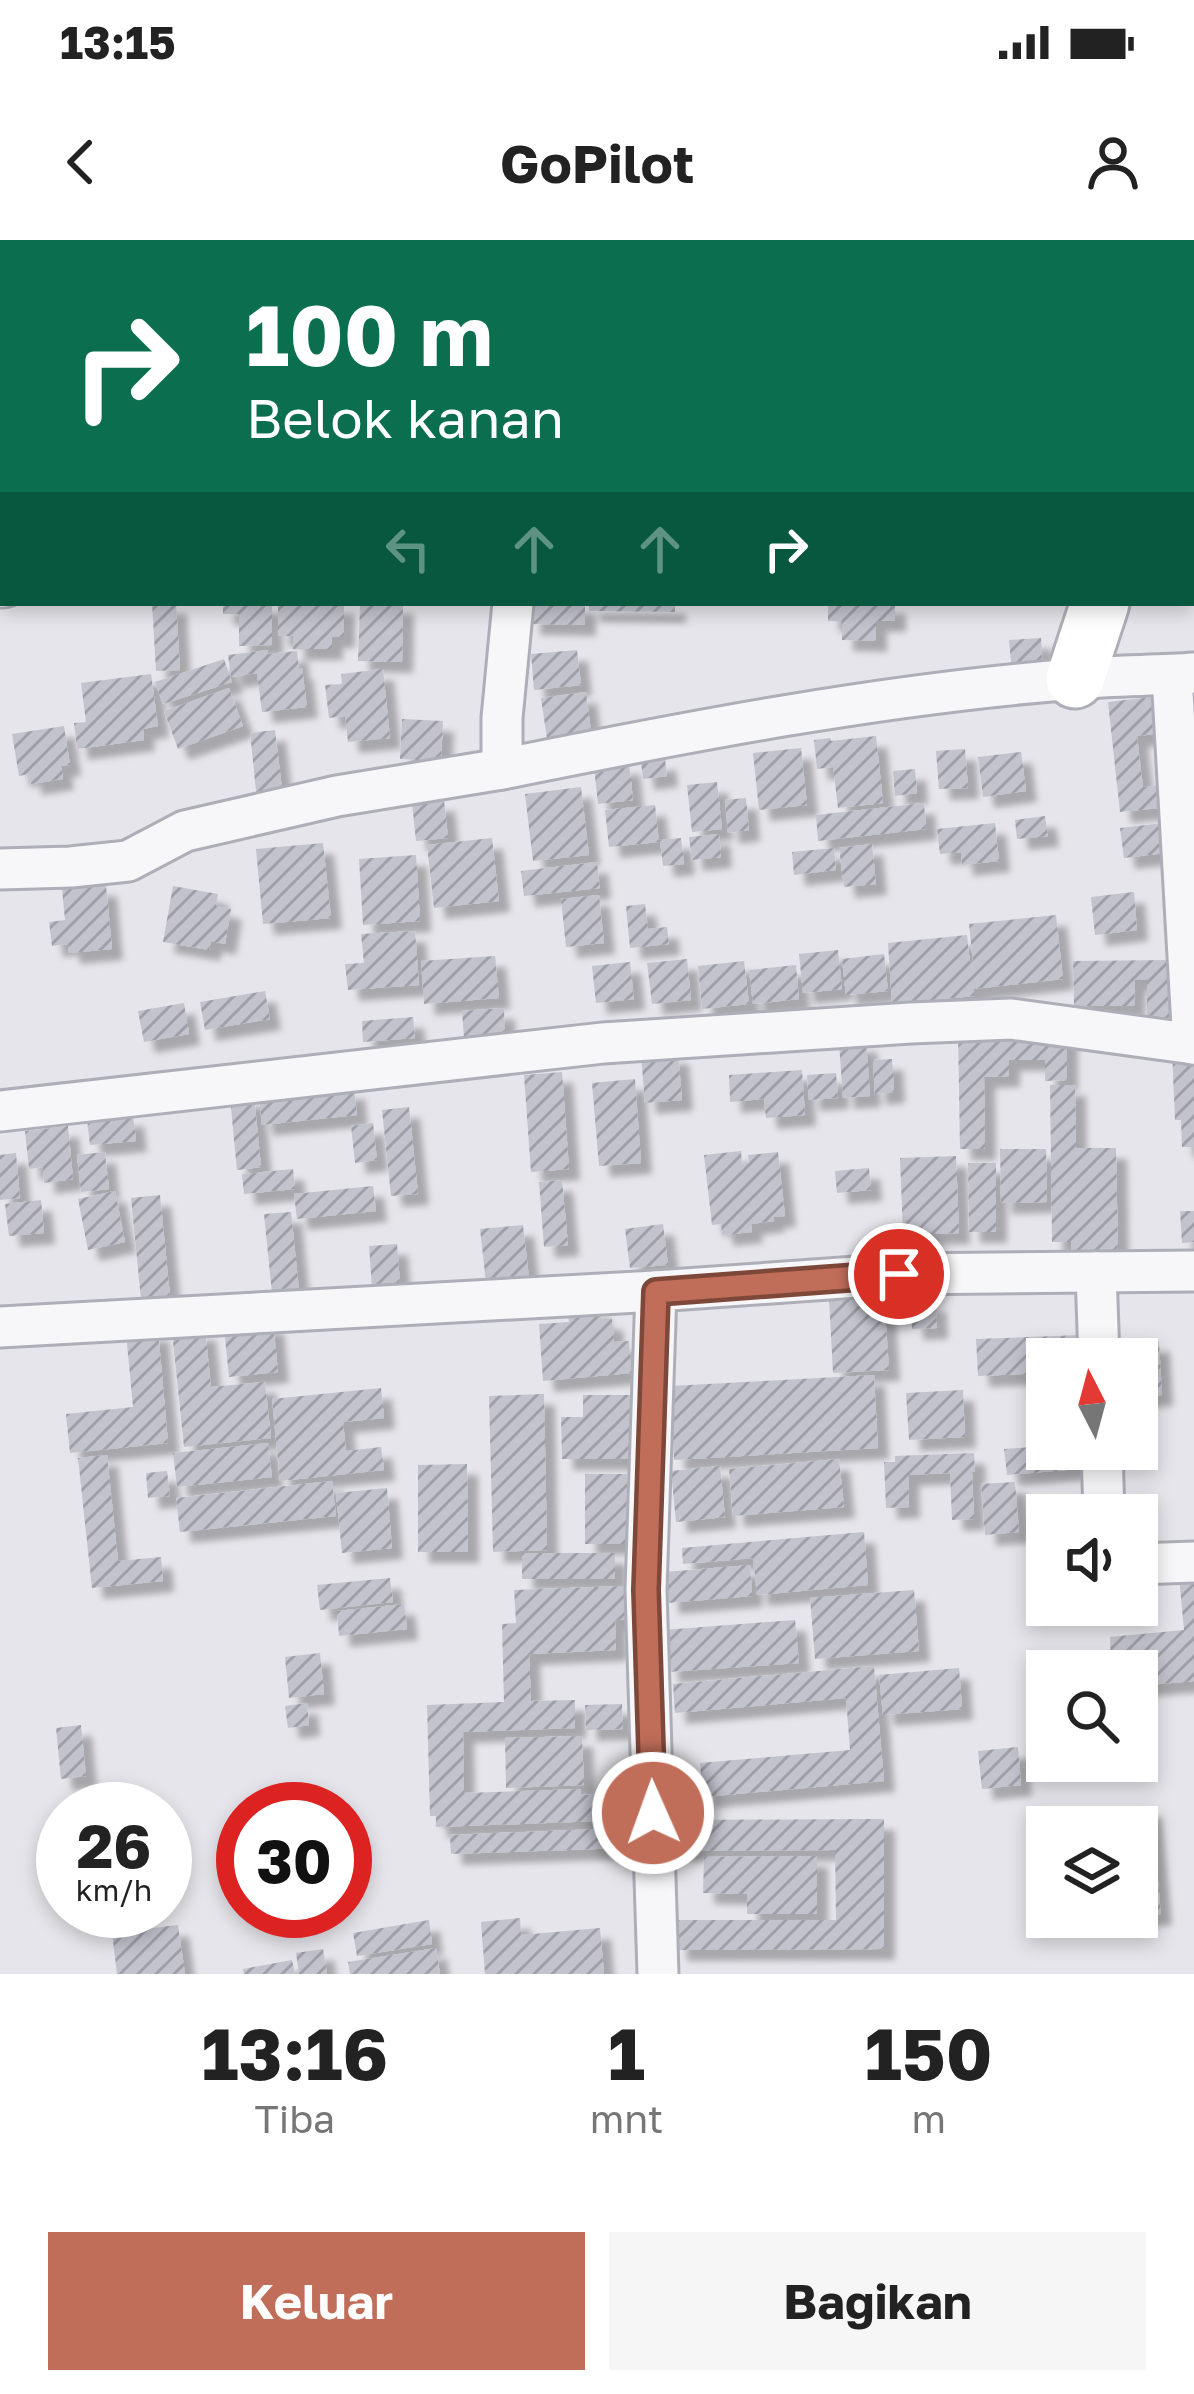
<!DOCTYPE html>
<html lang="id">
<style>
body{margin:0;font-family:"Golos Text",sans-serif;background:#f6f6f6;color:#222;height:100vh;display:flex;flex-direction:column;font-size:45px;white-space:nowrap}
*{box-sizing:border-box;margin:0}
p{font-size:39px;color:#767676}
.icon{flex:none;width:66px;height:66px;fill:none;stroke:currentColor;stroke-width:2;stroke-linecap:round;stroke-linejoin:round}
.map{position:relative;height:1734px;overflow:hidden}
.drawer{display:flex;flex-direction:column;background:#fff;flex:1}
.drawer>*{flex:none}
.hud{position:absolute;left:0px;top:0px;width:1194px;height:366px;box-shadow:0 6px 18px #0003;background:#0b6e4f;color:#fff;overflow:hidden}
.needle{width:78px;rotate:354deg}
.fabs{position:absolute;left:1026px;top:1098px;display:grid;gap:24px}
.fabs a{display:grid;place-items:center;width:132px;height:132px;border-radius:0px;background:#fff;box-shadow:0 6px 18px #0003;font-size:60px}
.speed{position:absolute;left:36px;top:1542px;display:flex;gap:24px;font-size:60px;font-weight:700;text-align:center}
.speed>*{display:grid;place-content:center;width:156px;height:156px;border-radius:50%;background:#fff;box-shadow:0 6px 18px #0003;line-height:1}
.speed small{font-size:30px;font-weight:400}
.speed .limit{border:18px solid #d22;background:#fff;color:#111}
.pin{position:absolute;display:grid;place-items:center;width:102px;height:102px;color:#fff;margin:-51px;border:6px solid #fff;border-radius:50%;box-shadow:0 3px 12px #0007}
.me{position:absolute;width:132px;margin:-66px;rotate:358deg;stroke-linejoin:round;filter:drop-shadow(0 0 9px #0008)}
.turn{display:flex;align-items:center;gap:42px;height:252px;padding:0 48px;font-size:54px}
.turn .icon{width:156px;height:156px;stroke-width:2.5}
.turn b{display:block;font-size:84px;line-height:102px}
.lanes{display:flex;align-items:center;height:114px;padding:0 48px;background:#0003;justify-content:center;gap:60px;direction:ltr}
.lanes .off{opacity:.35}
.eta{display:flex;justify-content:space-evenly;align-items:center;height:204px;text-align:center}
.eta b{font-size:72px;font-weight:700;line-height:84px}
.action{display:flex;gap:24px;margin-top:auto;padding:24px 48px}
.action a{flex:1;height:138px;border-radius:0px;background:#c06d59;color:#fff;font-size:48px;font-weight:700;line-height:138px;text-align:center}
.action a+a{background:#f6f6f6;color:#222}
.status{display:flex;justify-content:space-between;align-items:center;height:84px;padding:0 60px;background:#fff;direction:ltr}
.status svg{height:33px;fill:currentColor}
header{display:flex;justify-content:space-between;align-items:center;height:156px;padding:0 48px;background:#fff;font-size:54px;font-weight:700}
.map>svg:first-child{display:block}
.building{fill:url(#building-hatch);filter:url(#shadow)}
.lines{fill:none;stroke-linecap:round;stroke-linejoin:round}
.street-casing{stroke:#aeaeb8;stroke-width:45}
.secondary-casing{stroke:#aeaeb8;stroke-width:63}
.street{stroke:#f7f7f9;stroke-width:39}
.secondary{stroke:#fff;stroke-width:57}
.route-casing{stroke:#7d473a;stroke-width:30}
.route{stroke:#c06d59;stroke-width:21}
</style>
<div class="status"><b>13:15</b><svg viewBox="0 0 49 12"><path d="M0 12V9h3v3zM5 12V6h3v6zM10 12V3h3v9zM15 12V0h3v12zM26 1h20v11H26zM47 4h2v5h-2z"/></svg></div>
<header><svg class="icon" aria-label="back" viewBox="0 0 24 24"><path d="M15 5l-7 7 7 7"/></svg>GoPilot<svg class="icon" aria-label="person" viewBox="0 0 24 24"><circle cx="12" cy="8" r="4"/><path d="M4 21q1-7 8-7t8 7"/></svg></header>
<div class="map">
<svg width="1194" height="1734" viewBox="0 0 1194 1734">
<defs>
<pattern id="building-hatch" width="6" height="6" patternUnits="userSpaceOnUse" patternTransform="scale(3)"><rect width="6" height="6" fill="#c2c3cd"/><path d="M-1 1l2-2M0 6l6-6M5 7l2-2" fill="none" stroke="#9e9fa8"/></pattern>
<filter id="shadow"><feDropShadow dx="11" dy="11" stdDeviation="3" flood-color="#0004"/></filter>
</defs>
<rect width="100%" height="100%" fill="#e5e5eb"/>
<!-- building -->
<g class="building">
<path d="M152,363H176L180,430L156,431Z"/>
<path d="M223,363H272V405L239,406V374H223Z"/>
<path d="M278,363H344V397H332V409H293L294,396H278Z"/>
<path d="M360,363H403L402,422L358,421Z"/>
<path d="M530,363H585V385L529,384Z"/>
<path d="M589,363H675V372L589,371Z"/>
<path d="M828,363H895V381H876V401L842,400V381H828Z"/>
<path d="M1041,398L1043,429L1012,432L1009,400Z"/>
<path d="M268,410V414L297,411L299,429L302,428L307,467L262,472L257,433L231,437L228,415Z"/>
<path d="M577,410L581,445L534,450L531,414Z"/>
<path d="M224,419L232,442L163,464L155,442Z"/>
<path d="M383,429L390,498L348,502L345,476L329,478L325,445L342,444L341,434Z"/>
<path d="M151,434L158,486L143,489L144,500L77,509L74,483L86,482L81,443Z"/>
<path d="M229,448L243,486L178,509L164,471Z"/>
<path d="M586,452L592,500L548,506L541,458Z"/>
<path d="M1161,456L1165,493L1137,496L1143,547L1168,544L1170,567L1120,572L1108,462Z"/>
<path d="M402,479L443,481L441,521L400,519Z"/>
<path d="M64,486L70,525L61,526L63,539L31,544L29,534L19,536L12,494Z"/>
<path d="M275,490L283,558L257,560L250,493Z"/>
<path d="M876,496L883,563L838,568L833,527L817,529L814,500L830,498L831,501Z"/>
<path d="M801,508L807,565L759,570L753,513Z"/>
<path d="M965,509L968,548L939,549L936,511Z"/>
<path d="M1021,512L1026,551L983,557L978,517Z"/>
<path d="M665,519L667,536L643,539L641,522Z"/>
<path d="M629,523L633,560L598,564L594,527Z"/>
<path d="M915,529L917,553L895,556L893,531Z"/>
<path d="M717,542L722,589L692,592L687,545Z"/>
<path d="M581,547L589,615L533,621L525,554Z"/>
<path d="M746,558L749,590L728,593L725,560Z"/>
<path d="M444,560L448,598L416,601L412,563Z"/>
<path d="M924,563L926,589L818,601L816,575Z"/>
<path d="M655,565L659,602L609,607L605,570Z"/>
<path d="M1045,576L1048,596L1017,599L1015,580Z"/>
<path d="M995,583L999,621L962,625L961,612L940,614L937,589Z"/>
<path d="M1163,583L1166,613L1124,618L1120,588Z"/>
<path d="M719,594L721,617L692,620L689,597Z"/>
<path d="M492,598L499,661L434,668L427,605Z"/>
<path d="M681,598L684,624L663,626L660,600Z"/>
<path d="M323,603L331,678L263,684L256,609Z"/>
<path d="M872,604L876,644L844,647L839,608Z"/>
<path d="M834,608L836,630L794,635L792,612Z"/>
<path d="M416,615L420,681L363,685L359,619Z"/>
<path d="M597,622L600,648L524,656L521,631Z"/>
<path d="M106,645L112,709L69,713L68,704L52,706L49,682L65,680L62,649Z"/>
<path d="M173,646L218,654L216,666L231,669L225,704L211,701L209,710L163,702Z"/>
<path d="M1134,652L1137,690L1095,695L1091,657Z"/>
<path d="M599,655L604,703L566,707L561,659Z"/>
<path d="M645,664L648,689L667,687L669,704L630,708L626,666Z"/>
<path d="M1056,675L1063,739L974,749V756L892,764L888,703L967,695L970,724L973,723L969,684Z"/>
<path d="M415,691L419,745L348,750L345,724L364,723L361,694Z"/>
<path d="M838,710L842,749L803,753L799,714Z"/>
<path d="M884,714L888,751L846,755L842,719Z"/>
<path d="M495,716L499,758L424,764L421,721Z"/>
<path d="M687,719L691,760L652,764L647,723Z"/>
<path d="M1172,720V779L1147,780V739L1135,740L1134,766H1074L1073,721Z"/>
<path d="M744,721L749,764L702,769L698,726Z"/>
<path d="M630,722L634,759L596,763L592,726Z"/>
<path d="M796,725L799,759L753,764L749,730Z"/>
<path d="M265,751L270,779L205,790L200,762Z"/>
<path d="M184,763L189,794L144,802L138,771Z"/>
<path d="M504,768L505,796L464,799L462,771Z"/>
<path d="M413,777L415,798L363,802L362,781Z"/>
<path d="M1067,790V840L1045,841V820H1009V836L984,837L985,909H960L958,791Z"/>
<path d="M866,801L870,856L843,858L839,803Z"/>
<path d="M1194,810V907H1182L1181,880H1175L1172,811Z"/>
<path d="M678,813L682,860L645,863L641,815Z"/>
<path d="M892,819L894,852L875,854L873,820Z"/>
<path d="M802,830L805,875L766,878L764,859L730,862L729,835Z"/>
<path d="M562,832L569,929L531,932L524,835Z"/>
<path d="M836,833L838,858L809,860L807,835Z"/>
<path d="M635,839L641,923L599,926L592,843Z"/>
<path d="M1050,845H1075L1076,908H1116L1118,1018H1071V1002H1052Z"/>
<path d="M354,848L357,875L262,885L259,858Z"/>
<path d="M254,855L261,927L237,930L230,858Z"/>
<path d="M409,867L418,954L391,956L382,870Z"/>
<path d="M133,875L136,901L90,905L87,880Z"/>
<path d="M373,883L377,920L355,923L351,886Z"/>
<path d="M68,886L73,939L44,943L43,927L29,929L25,891Z"/>
<path d="M1000,909H1046L1047,962L1001,963Z"/>
<path d="M741,911L742,924L749,923L748,915L778,912L785,976L773,977L774,981L751,984L752,992L722,995L721,984L712,985L704,915Z"/>
<path d="M105,912L109,949L81,952L77,915Z"/>
<path d="M16,913L20,958L0,960V915Z"/>
<path d="M956,916L959,993L903,995L900,918Z"/>
<path d="M968,923H996V992H969Z"/>
<path d="M869,928L871,950L837,953L835,931Z"/>
<path d="M293,929L295,949L244,954L242,934Z"/>
<path d="M562,940L568,1005L544,1007L539,942Z"/>
<path d="M373,946L376,971L297,979L294,954Z"/>
<path d="M115,951L125,1002L88,1010L78,959Z"/>
<path d="M160,955L170,1056L141,1059L131,958Z"/>
<path d="M41,960L44,993L9,996L5,964Z"/>
<path d="M1180,971H1194V1002L1182,1003Z"/>
<path d="M291,972L299,1050L272,1053L264,974Z"/>
<path d="M663,984L668,1025L630,1028L625,989Z"/>
<path d="M523,985L529,1038L486,1042L480,989Z"/>
<path d="M397,1004L400,1045L372,1047L369,1006Z"/>
<path d="M884,1056L889,1130L833,1133L829,1059Z"/>
<path d="M936,1061L937,1088L912,1089L911,1062Z"/>
<path d="M600,1067L601,1079H612L614,1102L629,1101L631,1133L543,1141L539,1084L569,1082L567,1070Z"/>
<path d="M273,1082L278,1132L229,1137L224,1088Z"/>
<path d="M205,1089L211,1147L265,1142L271,1198L184,1207L172,1092Z"/>
<path d="M158,1090L168,1203L70,1213L66,1174L133,1167L126,1093Z"/>
<path d="M1081,1095L1082,1119H1047V1133L978,1136L976,1099Z"/>
<path d="M1159,1101L1162,1155L1137,1157V1119H1111L1110,1104Z"/>
<path d="M874,1135L878,1208L674,1220L670,1146Z"/>
<path d="M381,1148L384,1178L343,1182L346,1211L381,1207L384,1230L280,1241L272,1159Z"/>
<path d="M963,1150L965,1197L909,1200L906,1153Z"/>
<path d="M544,1154L547,1310L493,1312L489,1156Z"/>
<path d="M583,1155H631V1219H562L561,1177H583Z"/>
<path d="M268,1203L272,1237L177,1247L173,1213Z"/>
<path d="M1047,1206V1209H1088L1090,1228L1007,1235L1004,1209Z"/>
<path d="M974,1213L975,1232H972L974,1279L952,1280L950,1233L908,1235L909,1267L886,1268L884,1222H895V1216Z"/>
<path d="M107,1215L118,1321L161,1317L163,1341L92,1348L78,1218Z"/>
<path d="M839,1219L844,1267L733,1276L729,1229Z"/>
<path d="M467,1224L468,1312H418V1225Z"/>
<path d="M720,1226L725,1277L676,1282L671,1231Z"/>
<path d="M167,1231L170,1256L148,1258L146,1233Z"/>
<rect x="585" y="1234" width="42" height="70"/>
<path d="M332,1241L336,1276L180,1292L176,1258Z"/>
<path d="M1015,1242L1019,1292L985,1295L981,1244Z"/>
<path d="M387,1248L392,1308L342,1313L336,1253Z"/>
<path d="M864,1292L868,1345L757,1355L753,1318L683,1324L682,1308Z"/>
<rect x="522" y="1313" width="93" height="26"/>
<path d="M750,1325L752,1356L668,1363L665,1332Z"/>
<path d="M1194,1335V1441L1137,1446V1431H1111L1110,1397L1184,1390L1179,1336Z"/>
<path d="M390,1338L393,1362L320,1370L317,1345Z"/>
<path d="M625,1346L627,1379L615,1380L616,1410L529,1414L531,1461L575,1460V1488L463,1492L464,1553L581,1549V1555L626,1553L627,1580L436,1587V1576H430L427,1465L504,1462L502,1384L516,1383L514,1350Z"/>
<path d="M914,1350L919,1411L815,1419L810,1358Z"/>
<path d="M404,1364L407,1389L339,1396L337,1371Z"/>
<path d="M795,1380L799,1423L668,1432L664,1390Z"/>
<path d="M320,1413L324,1454L289,1458L285,1417Z"/>
<path d="M874,1426L884,1541L703,1557L700,1523L850,1510L846,1458L675,1473L673,1444Z"/>
<path d="M959,1428L962,1469L883,1475L879,1435Z"/>
<path d="M307,1463L309,1485L288,1488L285,1466Z"/>
<path d="M622,1464L623,1489L586,1490L585,1465Z"/>
<path d="M81,1485L86,1536L61,1539L56,1488Z"/>
<path d="M582,1496L584,1545L506,1548L505,1498Z"/>
<path d="M1018,1507L1021,1545L982,1549L978,1511Z"/>
<path d="M1151,1566L1161,1674L1137,1676V1587H1099L1097,1571Z"/>
<path d="M884,1579V1709L676,1710V1680H836L835,1610L678,1611V1580Z"/>
<path d="M626,1588V1608L451,1614L450,1595Z"/>
<path d="M817,1616V1674H747V1654L703,1653L704,1617Z"/>
<path d="M520,1678L521,1695L600,1688L604,1734H485L481,1682Z"/>
<path d="M429,1680L432,1704L357,1716L353,1693Z"/>
<path d="M178,1685L185,1734H117L112,1693Z"/>
<path d="M436,1708L440,1734H350L348,1722Z"/>
<path d="M323,1709L327,1734H299L296,1713Z"/>
<path d="M292,1720L295,1734H244L243,1729Z"/>
</g>
<g class="lines">
<defs>
<g id="street">
<path d="M135,0V3"/>
<path d="M0,33H3"/>
<path d="M1191,256H1194"/>
<path d="M513,363L502,478V529C691,491 882,454 1075,439C1114,435 1154,436 1194,433"/>
<path d="M1172,435L1193,804"/>
<path d="M0,629L71,627L128,621L185,591L337,556L502,529"/>
<path d="M0,871L603,803L911,783L1011,779L1194,804"/>
<path d="M1096,1032L1099,1119"/>
<path d="M0,1087L656,1051"/>
<path d="M1102,1209L1104,1275"/>
<path d="M1137,1324L1194,1322"/>
<path d="M658,1734L646,1350L656,1051L899,1034L1194,1031"/>
</g>
<g id="secondary">
<path d="M556,3V0"/>
<path d="M1185,3V0"/>
<path d="M0,338H3"/>
<path d="M1075,439L1100,363"/>
</g>
</defs>
<!-- street casing -->
<use href="#street" class="street-casing"/>
<!-- secondary casing -->
<use href="#secondary" class="secondary-casing"/>
<!-- street -->
<use href="#street" class="street"/>
<!-- secondary -->
<use href="#secondary" class="secondary"/>
</g>
<g class="lines">
<defs>
<path id="route" d="M653,1573L646,1350L656,1052L899,1034"/>
</defs>
<!-- route casing -->
<use href="#route" class="route-casing"/>
<!-- route -->
<use href="#route" class="route"/>
</g>
</svg>
<div class="fabs">
<a><svg class="needle" viewBox="-14 -14 28 28"><path d="M0-13l5 13h-10z" fill="#e53935"/><path d="M0 13l5-13h-10z" fill="#767676"/></svg></a>
<a><svg class="icon" aria-label="sound" viewBox="0 0 24 24"><path d="M4 9h4l5-4v14l-5-4H4zM17 9q2 3 0 6"/></svg></a>
<a><svg class="icon" aria-label="search" viewBox="0 0 24 24"><circle cx="10" cy="10" r="6"/><path d="M15 15l6 6"/></svg></a>
<a><svg class="icon" aria-label="layers" viewBox="0 0 24 24"><path d="M12 4l9 5-9 5-9-5zM3 14l9 5 9-5"/></svg></a>
</div>
<div class="speed"><div>26<small>km/h</small></div><div class="limit">30</div></div>
<div class="pin" style="left:899px;top:1034px;background:#d93025"><svg class="icon" aria-label="arrive" viewBox="0 0 24 24"><path d="M6 21V4h12l-3 4 3 4H6"/></svg></div>
<svg class="me" style="left:653px;top:1573px" viewBox="-20 -20 40 40"><circle r="17" fill="#c06d59" stroke="#fff" stroke-width="3"/><path d="M0-11L8 9 0 5-8 9z" fill="#fff"/></svg>
<div class="hud">
<div class="turn"><svg class="icon" aria-label="right" viewBox="0 0 24 24"><path d="M7 20v-9h11M14 6l5 5-5 5"/></svg><div><b>100 m</b>Belok kanan</div></div>
<div class="lanes"><svg class="icon off" aria-label="left" viewBox="0 0 24 24"><path d="M17 20v-9H6M10 6l-5 5 5 5"/></svg><svg class="icon off" aria-label="ahead" viewBox="0 0 24 24"><path d="M12 20V5M6 11l6-6 6 6"/></svg><svg class="icon off" aria-label="ahead" viewBox="0 0 24 24"><path d="M12 20V5M6 11l6-6 6 6"/></svg><svg class="icon" aria-label="right" viewBox="0 0 24 24"><path d="M7 20v-9h11M14 6l5 5-5 5"/></svg></div>
</div>
</div>
<section class="drawer">
<div class="eta">
<div><b>13:16</b><p>Tiba</p></div>
<div><b>1</b><p>mnt</p></div>
<div><b>150</b><p>m</p></div>
</div>
<div class="action"><a>Keluar</a><a>Bagikan</a></div>
</section>
